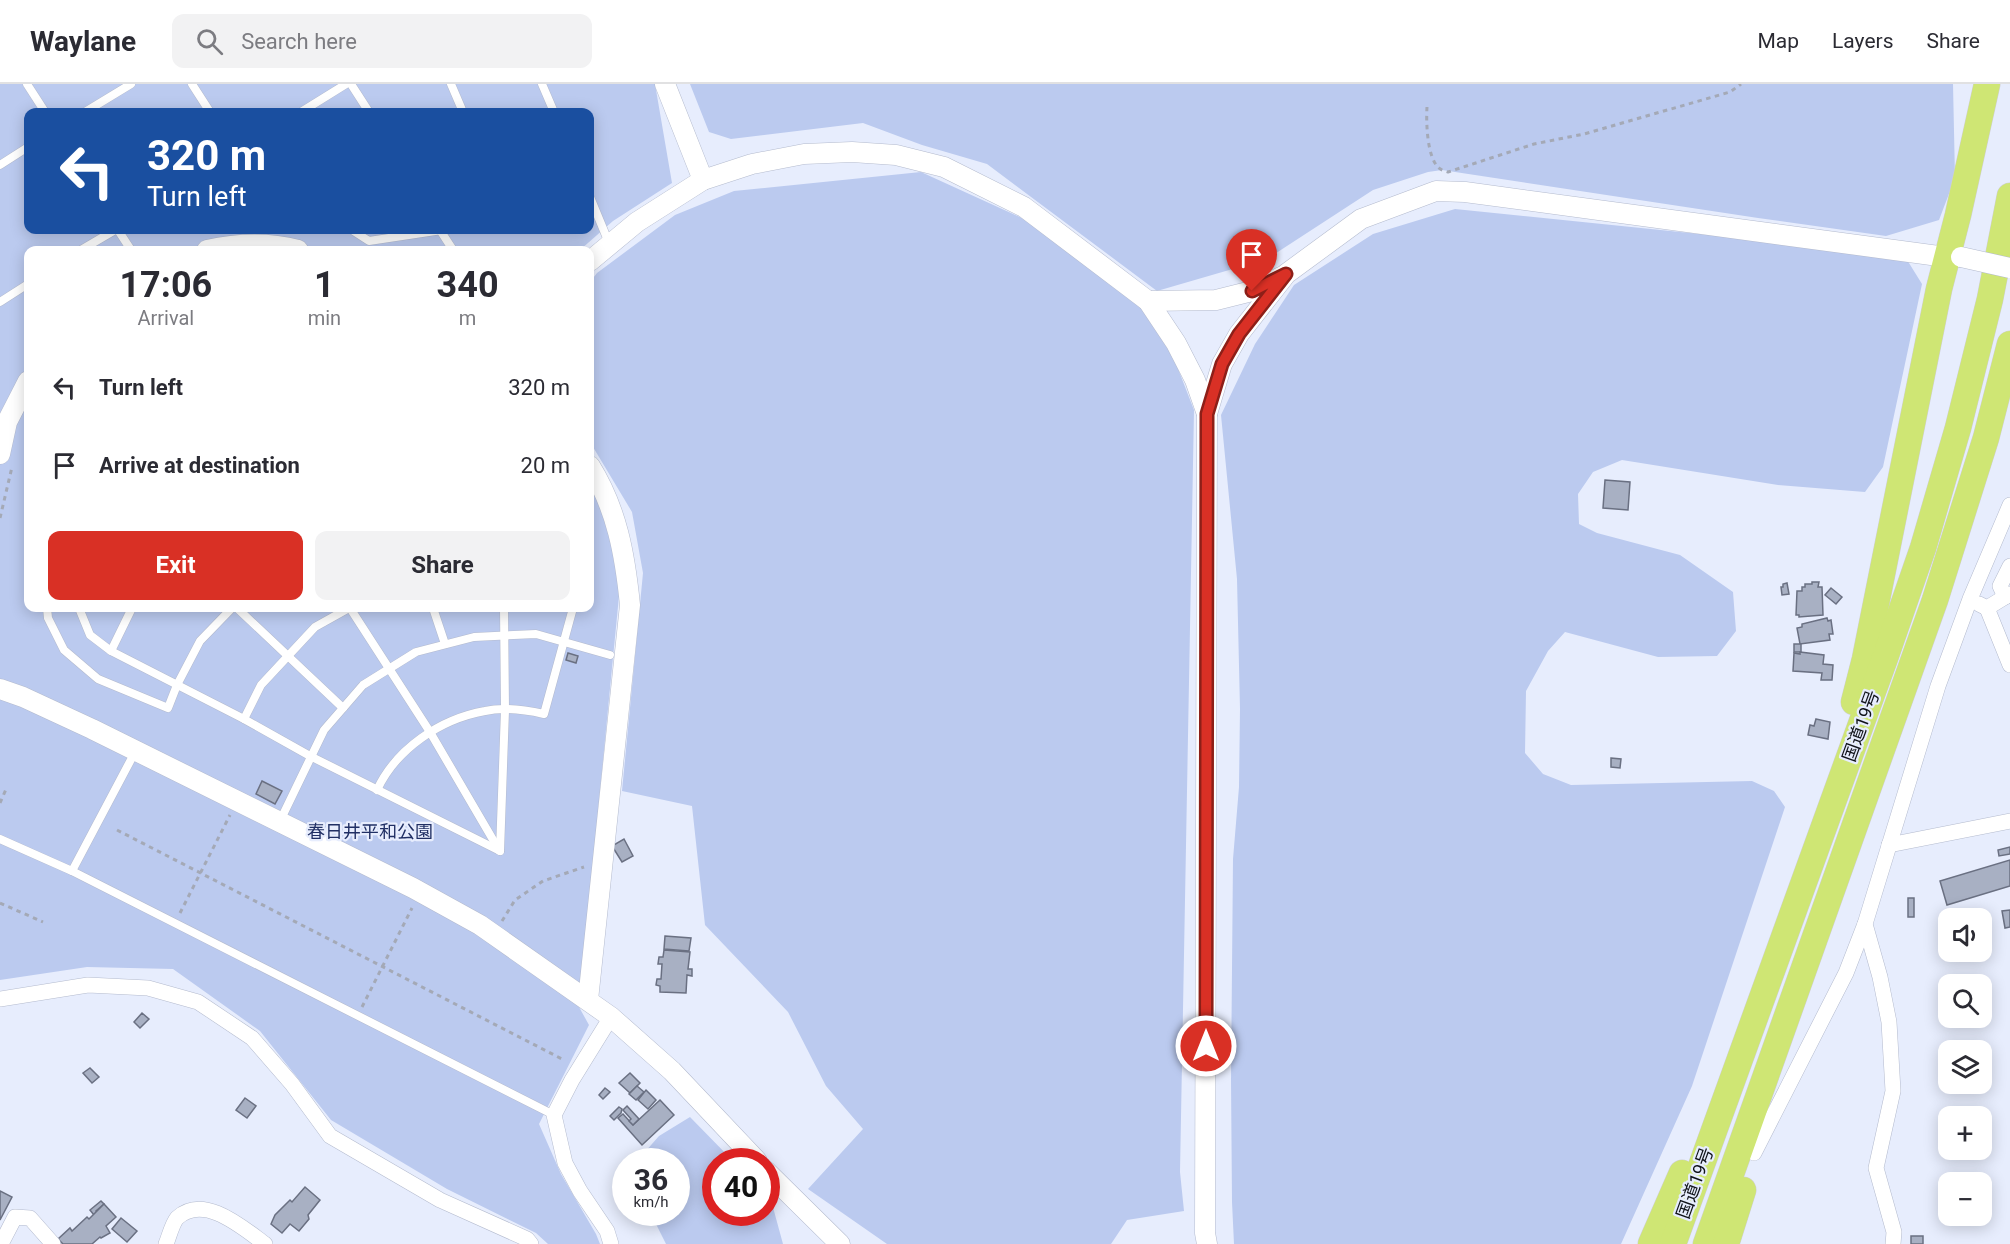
<!DOCTYPE html>
<meta charset="utf-8">
<style>
body{margin:0;font-family:Roboto,"Noto Sans JP",sans-serif;background:#f2f2f3;color:#2b2b33;height:100vh;display:flex;flex-direction:column;font-size:22px;white-space:nowrap}
*{box-sizing:border-box;margin:0}
p{font-size:20px;color:#7c7c81}
.icon{flex:none;width:33px;height:33px;fill:none;stroke:currentColor;stroke-width:2;stroke-linecap:round;stroke-linejoin:round}
.map{position:relative;flex:1;overflow:hidden}
.drawer{position:absolute;left:24px;top:162px;width:570px;height:366px;display:flex;flex-direction:column;background:#fff;border-radius:12px;box-shadow:0 3px 15px #0003}
.drawer>*{flex:none}
.guide{position:absolute;left:24px;top:24px;width:570px;height:126px;border-radius:12px;box-shadow:0 3px 15px #0003;background:#1a4fa0;color:#fff;overflow:hidden}
.tools{position:absolute;left:1938px;top:824px;display:grid;gap:12px}
.tools a{display:grid;place-items:center;width:54px;height:54px;border-radius:12px;background:#fff;box-shadow:0 3px 15px #0003;font-size:30px}
.speed{position:absolute;left:612px;top:1064px;display:flex;gap:12px;font-size:30px;font-weight:700;text-align:center}
.speed>*{display:grid;place-content:center;width:78px;height:78px;border-radius:50%;background:#fff;box-shadow:0 3px 15px #0003;line-height:1}
.speed small{font-size:15px;font-weight:400}
.speed .limit{border:9px solid #d22;background:#fff;color:#111}
.pin{position:absolute;display:grid;place-items:center;width:51px;height:51px;color:#fff;margin:-62px -26px;border-radius:50% 50% 50% 0;rotate:-45deg;box-shadow:0 0 6px #0007}
.pin .icon{rotate:45deg}
.me{position:absolute;width:66px;margin:-33px;rotate:0deg;stroke-linejoin:round;filter:drop-shadow(0 0 4px #0008)}
.turn{display:flex;align-items:center;gap:21px;height:126px;padding:0 24px;font-size:27px}
.turn .icon{width:78px;height:78px;stroke-width:2.5}
.turn b{display:block;font-size:42px;line-height:51px}
.eta{display:flex;justify-content:space-evenly;align-items:center;height:102px;text-align:center}
.eta b{font-size:36px;font-weight:700;line-height:42px}
.button{display:flex;gap:12px;margin-top:auto;padding:12px 24px}
.button a{flex:1;height:69px;border-radius:12px;background:#d93025;color:#fff;font-size:24px;font-weight:700;line-height:69px;text-align:center}
.button a+a{background:#f2f2f3;color:#2b2b33}
ul{padding:0;list-style:none}
li{display:flex;align-items:center;gap:18px;height:78px;padding:0 24px}
li div{flex:1}
li b{display:block;font-size:22px}
li em{font-style:normal}
header{display:flex;align-items:center;gap:36px;box-sizing:border-box;height:84px;padding:0 30px;background:#fff;border-bottom:2px solid #e1e1e2}
header strong{font-size:28px}
nav{display:flex;gap:33px;margin-inline-start:auto;font-size:21px}
.search{width:420px;height:54px;background:#f2f2f3;display:flex;align-items:center;gap:15px;box-sizing:border-box;padding:0 21px;border-radius:12px;color:#7c7c81;font-size:22px}
.map>svg:first-child{display:block}
.green{fill:#bbcaef;fill-rule:evenodd}
.building{fill:#a8b0c3;stroke:#6a7082;stroke-width:1.5}
.lines{fill:none;stroke-linecap:round;stroke-linejoin:round}
.service-casing{stroke:#b4bbce;stroke-width:9}
.minor-casing{stroke:#b4bbce;stroke-width:16}
.tertiary-casing{stroke:#b4bbce;stroke-width:21}
.trunk-casing{stroke:#cfd0d1;stroke-width:27}
.path{stroke:#a4a9b6;stroke-width:3;stroke-dasharray:4.5 4.5;stroke-linecap:butt}
.service{stroke:#fff;stroke-width:8}
.minor{stroke:#fff;stroke-width:15}
.tertiary{stroke:#fff;stroke-width:20}
.trunk{stroke:#cfe674;stroke-width:26}
.tertiary-bridge-casing{stroke:#b4bbce;stroke-width:21;stroke-linecap:butt}
.tertiary-bridge{stroke:#fff;stroke-width:20}
.route-casing{stroke:#8d1f18;stroke-width:15}
.route{stroke:#d93025;stroke-width:10}
.labels{text-anchor:middle;stroke-width:4.5;stroke-linejoin:round;paint-order:stroke}
.street-label{font-size:18px;fill:#101319;stroke:#e7edfd}
.park-label{font-size:18px;fill:#202f64;stroke:#e7edfd}
</style>
<header>
<strong>Waylane</strong>
<div class="search"><svg class="icon" aria-label="search" viewBox="0 0 24 24"><circle cx="10" cy="10" r="6"/><path d="M15 15l6 6"/></svg>Search here</div>
<nav><a>Map</a><a>Layers</a><a>Share</a></nav>
</header>
<div class="map">
<svg width="2010" height="1160" viewBox="0 0 2010 1160">
<rect width="100%" height="100%" fill="#e7edfd"/>
<!-- green -->
<g class="green">
<path d="M0,0H655L672,99L613,137L580,166H28V524H590V400C610,432 616,475 619,512L579,923L589,941L539,1040L561,1090L596,1150L600,1160H548L536,1149L447,1105L331,1036L260,947L173,885L87,883L0,896ZM28,28H590V146H28Z"/>
<path d="M690,0H1953L1955,94L1939,136L1886,152L1758,134L1442,86L1428,88L1373,106L1267,175L1157,207L987,80L922,61L863,39L731,55L709,48Z"/>
<path d="M921,88L1024,135L1145,227L1175,277L1194,326L1180,1088L1184,1127L1127,1136L1111,1160H887L808,1105L863,1045L826,1002L788,928L705,841L692,722L622,707L643,489L632,428L590,358V198L597,189L675,131L734,107Z"/>
<path d="M1455,125L1904,171L1922,200L1883,383L1865,408L1778,401L1622,376L1593,388L1578,410L1579,440L1597,449L1680,471L1733,508L1736,547L1717,572L1658,573L1565,548L1548,567L1526,607L1525,669L1543,690L1571,701L1752,697L1774,707L1785,723L1692,1002L1621,1160H1234L1232,1118L1231,996L1233,775L1239,703L1240,625L1237,495L1221,331L1255,260L1294,201L1373,150Z"/>
<path d="M690,1033L733,1077H716V1128H766L767,1112L771,1116L783,1160H666L650,1128H676V1077H637L659,1052Z"/>
</g>
<!-- building -->
<g class="building">
<path d="M1605,396L1630,398L1628,426L1603,424Z"/>
<path d="M1812,498H1819L1818,503H1822L1823,531L1799,533V531H1796L1797,507H1802V503H1805V500H1812Z"/>
<path d="M1787,499L1789,510L1782,511L1781,503H1783V500Z"/>
<path d="M1831,504L1842,513L1836,520L1825,511Z"/>
<path d="M1827,534L1828,537L1831,536L1833,550H1829L1830,556L1800,560L1797,544L1802,543V540Z"/>
<rect x="1794" y="560" width="7" height="8"/>
<path d="M1800,568L1824,571L1823,580L1833,581L1832,596H1821L1822,589L1793,587L1794,569L1800,570Z"/>
<path d="M568,569L578,572L576,579L566,576Z"/>
<path d="M1816,635L1830,638L1828,655L1808,651L1810,641L1814,642Z"/>
<path d="M1611,674L1621,675L1620,684L1611,683Z"/>
<path d="M262,697L282,707L275,720L256,710Z"/>
<path d="M624,755L633,772L622,778L612,762Z"/>
<path d="M2010,763V770L1999,772L1998,766Z"/>
<path d="M2010,776V802L1947,821L1940,797Z"/>
<rect x="1908" y="814" width="6" height="19"/>
<path d="M2010,826V843L2005,844L2002,827Z"/>
<path d="M1948,842V852L1942,853L1940,843Z"/>
<path d="M665,852L691,854L689,867L664,865Z"/>
<path d="M664,866L690,868L688,885H692V892L687,891L686,909L660,908V902L656,901L657,895H661L662,880H658L659,873H663Z"/>
<path d="M142,929L149,935L140,944L134,938Z"/>
<path d="M90,984L99,993L92,999L83,989Z"/>
<path d="M630,989L640,999L630,1009L619,999Z"/>
<path d="M637,1002L644,1008L636,1016L629,1010Z"/>
<path d="M605,1004L610,1008L603,1015L599,1011Z"/>
<path d="M646,1006L656,1016L648,1025L638,1016Z"/>
<path d="M245,1014L256,1022L247,1034L236,1026Z"/>
<path d="M660,1016L674,1031L642,1061L618,1034L623,1030L633,1041Z"/>
<path d="M627,1022L639,1035L633,1041L629,1037L631,1035L623,1026Z"/>
<path d="M619,1023L622,1025L621,1029L614,1036L610,1032Z"/>
<path d="M305,1103L320,1116L308,1131L309,1135L299,1147L290,1140L282,1149L271,1140L275,1131L290,1116L292,1118Z"/>
<path d="M0,1107L12,1113L0,1136Z"/>
<path d="M101,1117L104,1120L96,1127L97,1129L94,1131L90,1126Z"/>
<path d="M104,1120L116,1133L106,1142L110,1149L101,1154L100,1153L92,1160H63L58,1155L70,1144L72,1147L87,1133L89,1135Z"/>
<path d="M121,1134L137,1147L127,1158L112,1145Z"/>
<rect x="1911" y="1152" width="12" height="8"/>
</g>
<g class="lines">
<defs>
<g id="service">
<path d="M27,0L45,28"/>
<path d="M192,0L210,28"/>
<path d="M351,0L369,28"/>
<path d="M451,0L463,28"/>
<path d="M542,0L554,28"/>
<path d="M85,28L131,0"/>
<path d="M301,28L346,0"/>
<path d="M0,81L28,63"/>
<path d="M590,113L609,159"/>
<path d="M118,146L131,166"/>
<path d="M352,146L369,157L442,146"/>
<path d="M440,146L453,166"/>
<path d="M81,166L115,146"/>
<path d="M0,218L28,200"/>
<path d="M47,524L48,534L64,566L98,595L168,624L177,601L200,557L232,524"/>
<path d="M79,524L90,551L111,567L244,635L310,672L500,767"/>
<path d="M237,524L343,624"/>
<path d="M350,524L430,648L499,766"/>
<path d="M433,524L445,560"/>
<path d="M111,567L132,524"/>
<path d="M244,635L261,601L315,543L349,524"/>
<path d="M377,706C396,665 440,635 485,627C503,623 526,626 544,630L573,524"/>
<path d="M280,737L324,646L363,601L416,568L474,553L536,550L610,571"/>
<path d="M0,755L72,787L554,1031"/>
<path d="M500,767L505,626L504,524"/>
<path d="M72,787L135,668"/>
</g>
<g id="minor">
<path d="M2005,513L2000,502L2010,482"/>
<path d="M1979,520L1987,524L2010,510"/>
<path d="M1987,524L2010,581"/>
<path d="M1889,761L2010,737"/>
<path d="M0,915L88,901L148,904L198,918L252,954L292,1000L330,1052L440,1116L527,1155L531,1160"/>
<path d="M1754,1069L1846,889L1865,840"/>
<path d="M1,1160L15,1133L30,1134L53,1160"/>
<path d="M166,1160C169,1153 172,1140 177,1134C204,1109 243,1144 265,1160"/>
<path d="M611,1160L607,1147L580,1107L565,1079L554,1031L572,996L611,933"/>
<path d="M1893,1160L1894,1148L1876,1084L1893,1007L1889,938L1880,893L1865,840L1938,602L1970,515L2010,421"/>
</g>
<g id="tertiary">
<path d="M665,0L703,96"/>
<path d="M207,166C238,159 268,158 298,166"/>
<path d="M590,177L637,138L703,96L752,80L804,70L852,68L896,71L944,83L1024,123L1148,217L1176,259L1195,296L1207,330L1205,1149L1207,1160"/>
<path d="M1148,217L1216,216L1252,207L1281,193"/>
<path d="M1207,330L1222,280L1239,250L1286,190L1361,135L1436,107L1465,108L1946,173H1959"/>
<path d="M0,370L7,338L28,297"/>
<path d="M0,605L23,613L92,645L413,804L480,841L611,933L672,987L757,1077"/>
<path d="M588,916L630,521C625,471 617,425 590,382"/>
<path d="M766,1087L840,1160"/>
</g>
<g id="trunk">
<path d="M1854,618L1865,575L1939,205L1958,131L1987,0"/>
<path d="M1651,1160L1682,1089"/>
<path d="M1673,1160L1885,574L1923,464L1958,344L1990,215L2010,112"/>
<path d="M1706,1160L1935,516L1986,354L2010,260"/>
<path d="M1726,1160L1743,1106"/>
</g>
</defs>
<!-- service casing -->
<use href="#service" class="service-casing"/>
<!-- minor casing -->
<use href="#minor" class="minor-casing"/>
<!-- tertiary casing -->
<use href="#tertiary" class="tertiary-casing"/>
<!-- trunk casing -->
<use href="#trunk" class="trunk-casing"/>
<!-- path -->
<g class="path">
<path d="M1427,23C1426,38 1427,74 1439,84C1441,86 1445,87 1448,88L1534,60L1584,50L1730,8L1741,0"/>
<path d="M0,434L12,383"/>
<path d="M0,719L7,703"/>
<path d="M117,746L562,975"/>
<path d="M0,819L43,838"/>
<path d="M180,829L230,731"/>
<path d="M502,837L515,816L543,797L584,783"/>
<path d="M362,923L412,824"/>
</g>
<!-- service -->
<use href="#service" class="service"/>
<!-- minor -->
<use href="#minor" class="minor"/>
<!-- tertiary -->
<use href="#tertiary" class="tertiary"/>
<!-- trunk -->
<use href="#trunk" class="trunk"/>
<defs>
<path id="tertiary-bridge" d="M1961,173L2010,184"/>
</defs>
<!-- tertiary-bridge casing -->
<use href="#tertiary-bridge" class="tertiary-bridge-casing"/>
<!-- tertiary-bridge -->
<use href="#tertiary-bridge" class="tertiary-bridge"/>
</g>
<g class="lines">
<defs>
<path id="route" d="M1206,962L1207,330L1222,280L1239,250L1286,190L1252,207"/>
</defs>
<!-- route casing -->
<use href="#route" class="route-casing"/>
<!-- route -->
<use href="#route" class="route"/>
</g>
<g class="labels">
<!-- street labels -->
<g class="street-label">
<text transform="translate(1861 642) rotate(-70)" y="6">国道19号</text>
<text transform="translate(1695 1099) rotate(-70)" y="6">国道19号</text>
</g>
<!-- park labels -->
<g class="park-label">
<text x="370" y="754">春日井平和公園</text>
</g>
</g>
</svg>
<div class="tools">
<a><svg class="icon" aria-label="sound" viewBox="0 0 24 24"><path d="M4 9h4l5-4v14l-5-4H4zM17 9q2 3 0 6"/></svg></a>
<a><svg class="icon" aria-label="search" viewBox="0 0 24 24"><circle cx="10" cy="10" r="6"/><path d="M15 15l6 6"/></svg></a>
<a><svg class="icon" aria-label="layers" viewBox="0 0 24 24"><path d="M12 4l9 5-9 5-9-5zM3 14l9 5 9-5"/></svg></a>
<a>+</a>
<a>−</a>
</div>
<div class="speed"><div>36<small>km/h</small></div><div class="limit">40</div></div>
<div class="pin" style="left:1252px;top:207px;background:#d93025"><svg class="icon" aria-label="arrive" viewBox="0 0 24 24"><path d="M6 21V4h12l-3 4 3 4H6"/></svg></div>
<svg class="me" style="left:1206px;top:962px" viewBox="-20 -20 40 40"><circle r="17" fill="#d93025" stroke="#fff" stroke-width="3"/><path d="M0-11L8 9 0 5-8 9z" fill="#fff"/></svg>
<div class="guide">
<div class="turn"><svg class="icon" aria-label="left" viewBox="0 0 24 24"><path d="M17 20v-9H6M10 6l-5 5 5 5"/></svg><div><b>320 m</b>Turn left</div></div>
</div>
<section class="drawer">
<div class="eta">
<div><b>17:06</b><p>Arrival</p></div>
<div><b>1</b><p>min</p></div>
<div><b>340</b><p>m</p></div>
</div>
<ul>
<li><svg class="icon" aria-label="left" viewBox="0 0 24 24"><path d="M17 20v-9H6M10 6l-5 5 5 5"/></svg><div><b>Turn left</b></div><em>320 m</em></li>
<li><svg class="icon" aria-label="arrive" viewBox="0 0 24 24"><path d="M6 21V4h12l-3 4 3 4H6"/></svg><div><b>Arrive at destination</b></div><em>20 m</em></li>
</ul>
<div class="button"><a>Exit</a><a>Share</a></div>
</section>
</div>
